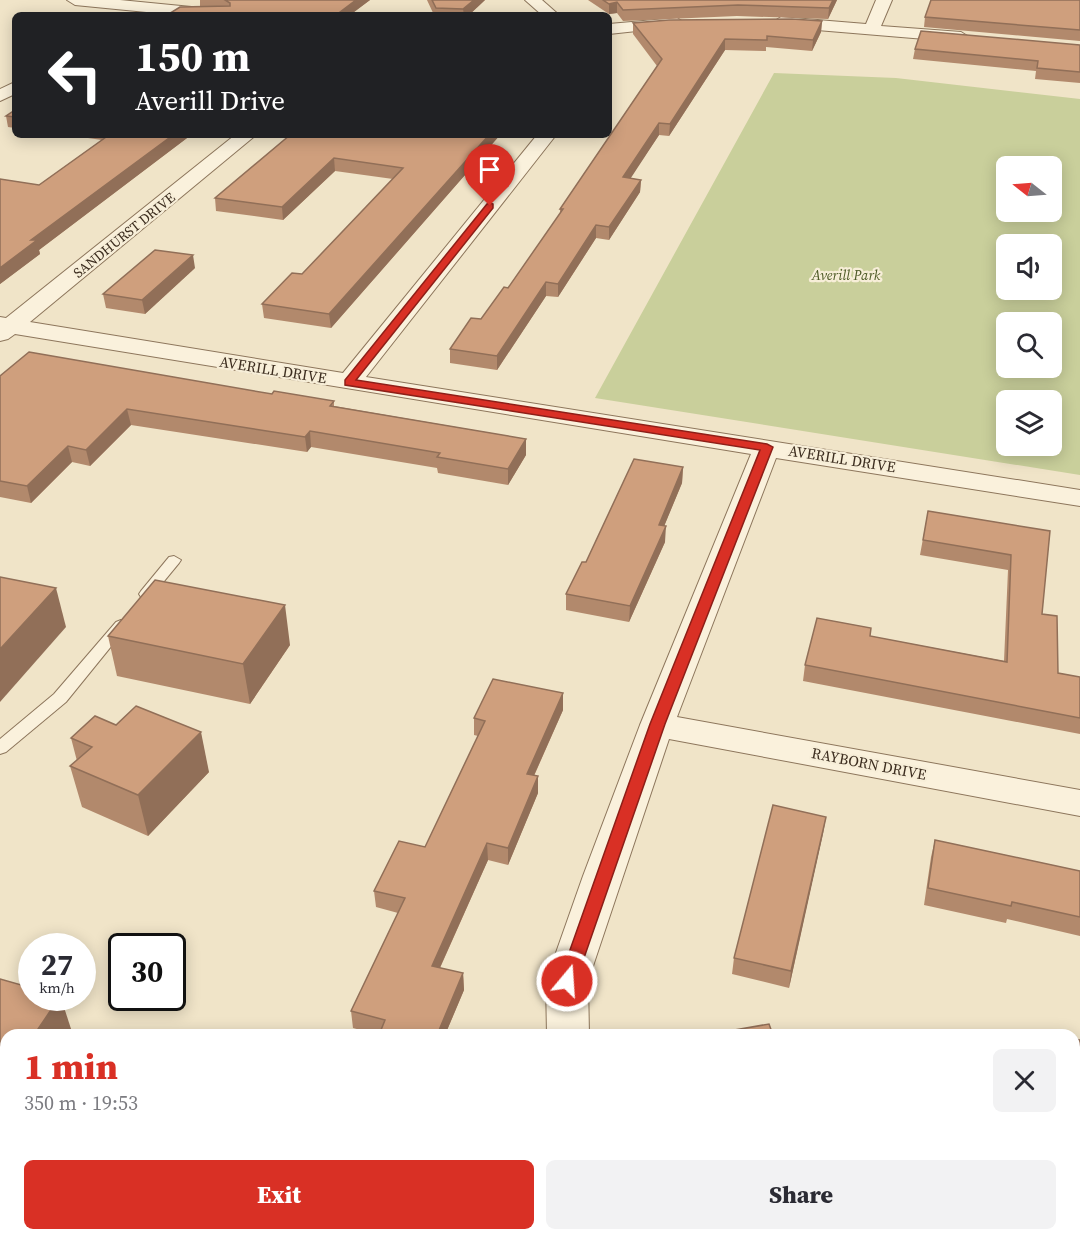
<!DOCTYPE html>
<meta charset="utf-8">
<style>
body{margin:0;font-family:"Source Serif 4",serif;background:#f2f2f3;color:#2b2b33;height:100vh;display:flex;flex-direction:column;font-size:22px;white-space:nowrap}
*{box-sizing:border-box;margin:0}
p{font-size:20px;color:#7c7c81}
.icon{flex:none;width:33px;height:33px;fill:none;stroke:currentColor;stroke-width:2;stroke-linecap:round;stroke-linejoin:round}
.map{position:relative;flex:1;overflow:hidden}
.details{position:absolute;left:0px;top:1029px;width:1080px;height:212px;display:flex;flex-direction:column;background:#fff;border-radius:18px 18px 0 0;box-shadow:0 3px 15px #0003}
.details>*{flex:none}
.banner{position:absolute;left:12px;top:12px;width:600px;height:126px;border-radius:9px;box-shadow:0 3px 15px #0003;background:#202124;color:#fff;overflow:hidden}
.needle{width:39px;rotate:287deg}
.controls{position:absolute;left:996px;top:156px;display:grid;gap:12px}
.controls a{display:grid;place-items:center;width:66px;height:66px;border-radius:9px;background:#fff;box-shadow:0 3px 15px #0003;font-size:30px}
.speed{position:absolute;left:18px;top:933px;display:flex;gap:12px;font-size:30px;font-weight:700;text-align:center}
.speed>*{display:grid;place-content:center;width:78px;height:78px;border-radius:50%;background:#fff;box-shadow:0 3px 15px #0003;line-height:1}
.speed small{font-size:15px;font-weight:400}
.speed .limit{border:3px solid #111;border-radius:9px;background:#fff;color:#111}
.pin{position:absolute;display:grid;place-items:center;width:51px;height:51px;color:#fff;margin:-62px -26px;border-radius:50% 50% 50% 0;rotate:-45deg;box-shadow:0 0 6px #0007}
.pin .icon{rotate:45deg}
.me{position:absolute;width:66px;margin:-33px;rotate:18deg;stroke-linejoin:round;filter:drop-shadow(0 0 4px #0008)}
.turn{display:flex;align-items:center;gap:21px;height:126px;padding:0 24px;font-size:27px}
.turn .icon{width:78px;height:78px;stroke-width:2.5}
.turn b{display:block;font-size:42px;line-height:51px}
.round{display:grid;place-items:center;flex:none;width:63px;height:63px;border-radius:9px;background:#f2f2f3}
.summary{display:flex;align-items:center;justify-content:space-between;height:102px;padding:0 24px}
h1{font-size:36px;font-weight:800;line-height:45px;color:#d93025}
.cta{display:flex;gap:12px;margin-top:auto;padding:12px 24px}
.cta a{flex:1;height:69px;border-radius:9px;background:#d93025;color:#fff;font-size:24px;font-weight:800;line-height:69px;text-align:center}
.cta a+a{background:#f2f2f3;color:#2b2b33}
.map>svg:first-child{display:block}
.green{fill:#c9cf9b;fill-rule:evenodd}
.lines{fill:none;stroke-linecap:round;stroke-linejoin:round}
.service-casing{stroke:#8d765c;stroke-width:2}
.minor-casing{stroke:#8d765c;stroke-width:2}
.path{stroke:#8d765c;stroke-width:5;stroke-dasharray:6 4;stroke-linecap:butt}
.service{fill:#faf1dc;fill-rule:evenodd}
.minor{fill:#faf1dc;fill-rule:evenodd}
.wall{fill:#b2896c}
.shaded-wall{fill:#916f58}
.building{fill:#cf9f7d;stroke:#916f58;stroke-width:1.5}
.route{fill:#d93025;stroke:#8d1f18;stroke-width:1.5}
.labels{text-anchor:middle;stroke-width:4.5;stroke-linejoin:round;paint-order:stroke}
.far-street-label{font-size:14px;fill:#3d2e20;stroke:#f7eed8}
.far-park-label{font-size:14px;font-style:italic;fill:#4d5a26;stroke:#f7eed8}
.street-label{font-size:15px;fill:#3d2e20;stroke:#f7eed8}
</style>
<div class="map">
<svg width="1080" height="1240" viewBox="0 0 1080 1240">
<rect width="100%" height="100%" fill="#f0e4c8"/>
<!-- green -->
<path class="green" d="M774,73L896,78L1080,99V475L595,398ZM1006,166H1052V212H1006ZM1006,244H1052V290H1006ZM1006,322H1052V368H1006ZM1006,400H1052V446H1006Z"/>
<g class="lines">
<defs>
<g id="service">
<path d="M174,556L181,560L179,563L151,597H141L139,594L141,591L169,557Z"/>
<path d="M121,620L126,622L129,625L126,628L66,702L6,752L0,754V739L54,694L116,622Z"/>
</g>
<g id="minor">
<path d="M67,0H120L222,10L230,15H177L75,5Z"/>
<path d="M525,0H542L559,15H542Z"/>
<path d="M876,0H892L881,26L961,32L969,37L961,42L781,27L773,22L781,17L866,24Z"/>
<path d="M677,18L685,23L683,26L609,34V24Z"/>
<path d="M15,82V94L0,101V89Z"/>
<path d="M235,135H256L30,322L343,373L537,135H556L366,377L1080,490V506L776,458L677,717L1080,790V816L669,739L588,981L589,1035H547L546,981L583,876L640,725L751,454L15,334L8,339L0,341V317L6,318Z"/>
<path d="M632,1234H682L684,1240H635Z"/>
</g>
</defs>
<!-- service casing -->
<use href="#service" class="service-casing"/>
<!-- minor casing -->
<use href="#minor" class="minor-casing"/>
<!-- path -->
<path class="path" d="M0,1191L6,1182"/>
<!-- service -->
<use href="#service" class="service"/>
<!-- minor -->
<use href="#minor" class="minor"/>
</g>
<!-- wall -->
<g class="wall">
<path d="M200,0H370L350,15H167L207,6H200Z"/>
<path d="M427,0H485L469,15H434Z"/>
<path d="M588,0H837L828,19L737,16L623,21L617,13L609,14Z"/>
<path d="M1080,0V41L924,27L925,17Z"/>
<path d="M822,21L821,32L812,51L766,47V51L725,50L669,136L659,135L630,178L641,180L640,192L609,240L596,238L558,297L546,296L497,370L450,363V349L481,319L508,288L560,214V209L657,66L633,34V23Z"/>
<path d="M1080,45V83L1035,79L1036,71L913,59L915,49Z"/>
<path d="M15,110V128L8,127L6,116Z"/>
<path d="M67,135H191L39,250L40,254L0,284V179L39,185L102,140Z"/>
<path d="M290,135H500L331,328L264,318L262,304L302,274L393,179L335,171L283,220L216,211L215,198Z"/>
<path d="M195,268L145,314L106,308L103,294Z"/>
<path d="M0,376L334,401V406L526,439V455L508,485L438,473L437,468L311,447L307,452L131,425L90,466L72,462L31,503L0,497Z"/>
<path d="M683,467L682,483L664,526L665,542L629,622L566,610V594L586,562Z"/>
<path d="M928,511L1050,531L1042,614L1058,673L1080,677V734L803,681L805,665L870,636L1004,661L1008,570L920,555Z"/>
<path d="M108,636L290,645L250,704L117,676Z"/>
<path d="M563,693V710L534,776H538V793L508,865L488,860L440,968L463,973L464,990L445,1035H379L353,1028L351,1011L398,913L376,907L374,891L425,847L478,736L474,735V718Z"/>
<path d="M71,738L209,772L148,836L82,807L70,766L77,761Z"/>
<path d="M826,817L789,988L732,974L734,958Z"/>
<path d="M935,840L1080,871V936L1007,919L1006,923L924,905L931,857Z"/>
<path d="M1074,1039L1080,1040V1098L1074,1097Z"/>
<path d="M1074,1148L1080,1149L1079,1230L1074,1228Z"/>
<path d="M389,1234H429L427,1240H408Z"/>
</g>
<!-- shaded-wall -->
<g class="shaded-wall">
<path d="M356,0H370L350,15H336Z"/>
<path d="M474,0H485L469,15H464L463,9Z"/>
<path d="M833,0H837L828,19L829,8Z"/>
<path d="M617,2V13L609,14V4Z"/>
<path d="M822,21L821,32L812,51L813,40Z"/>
<path d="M725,39V50L669,136L670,124Z"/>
<path d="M659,123V135L623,190V177Z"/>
<path d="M173,135H191L39,250L40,254L0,284V268L31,240Z"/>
<path d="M489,135H500L331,328L329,314Z"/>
<path d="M334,158L335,171L283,220L282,207Z"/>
<path d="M641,180L640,192L609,240V227Z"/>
<path d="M596,225V238L558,297V284Z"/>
<path d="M193,255L195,268L145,314L142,300Z"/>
<path d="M546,282V296L497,370V356Z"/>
<path d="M127,409L131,425L90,466L86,450Z"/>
<path d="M310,431L311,447L307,452L305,437Z"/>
<path d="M526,439V455L508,485V469Z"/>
<path d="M68,446L72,462L31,503L27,486Z"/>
<path d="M683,467L682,483L658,541L659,525Z"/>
<path d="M666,526L665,542L629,622L630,606Z"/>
<path d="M56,588L66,627L0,702V649Z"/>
<path d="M285,605L290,645L250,704L243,664Z"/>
<path d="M563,693V710L527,791V774Z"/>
<path d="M201,732L209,772L148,836L138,795Z"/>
<path d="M538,776V793L508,865V848Z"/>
<path d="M826,817L823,834L789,988L791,971Z"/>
<path d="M487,843L488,860L433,983L432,966Z"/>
<path d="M463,973L464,990L445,1035H437Z"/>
<path d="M59,998H61L73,1035H34Z"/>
<path d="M6,1076V1141L0,1151V1085Z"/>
<path d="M424,1234H429L427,1240H425Z"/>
</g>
<!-- building -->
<g class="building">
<path d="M225,0H356L336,15H167L180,7L230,6V3Z"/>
<path d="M432,0H474L463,9L436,8Z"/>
<path d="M603,0H833L829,8L738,5L623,10L617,2L609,4Z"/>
<path d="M931,0H1080V30L925,17Z"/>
<path d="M792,19L822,21L813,40L767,36V40L725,39L670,124L659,123L623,177L641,180L609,227L596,225L558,284L546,282L497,356L450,349L471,318L481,319L504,287L508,288L563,209H560L662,59L633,23L669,20Z"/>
<path d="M921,31L1080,45V72L1037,68L1038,61L915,49Z"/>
<path d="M15,110V117L6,116Z"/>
<path d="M109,135H173L31,240H37L0,268V179L39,185Z"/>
<path d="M290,135H489L329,314L262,304L292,273L302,274L403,168L334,158L282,207L215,198Z"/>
<path d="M155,250L193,255L142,300L103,294Z"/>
<path d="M29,352L272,394L274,391L334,401L330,406L526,439L508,469L437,457L440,453L310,431L305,437L127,409L86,450L68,446L27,486L0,481V376Z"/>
<path d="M634,459L683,467L659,525L666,526L630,606L566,594L582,562H586Z"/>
<path d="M928,511L1050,531L1042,614L1057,616L1058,673L1080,677V718L805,665L817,618L871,628L870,636L1007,662L1011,555L923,540Z"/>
<path d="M0,577L56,588L0,649Z"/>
<path d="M155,580L285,605L243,664L108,636Z"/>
<path d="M493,679L563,693L527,774L538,776L508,848L487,843L432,966L463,973L437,1035H379L385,1020L351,1011L405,898L374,891L399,841L425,847L485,721L474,718Z"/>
<path d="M136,706L201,732L138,795L70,766L92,747L71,738L95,716L116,725Z"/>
<path d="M773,805L826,817L791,971L734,958Z"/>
<path d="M935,840L1080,871V917L1012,902L1011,906L928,888Z"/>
<path d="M0,979L32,988V998H59L34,1035H6V1076L0,1085Z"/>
<path d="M769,1024L773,1035H706Z"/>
<path d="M975,1031L994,1035H975Z"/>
<path d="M1040,1031L1057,1035H1040Z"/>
<path d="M1074,1039L1080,1040V1089L1074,1088Z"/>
<path d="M1074,1148L1080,1149V1212L1074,1210Z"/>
</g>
<!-- route -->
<path class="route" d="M490,203L493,204V208L356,380L767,444L773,447L665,724L576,981L574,986L567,988L561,986L559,981L650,724L760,450L345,385V380L487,204Z"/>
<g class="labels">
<!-- far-street labels -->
<g class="far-street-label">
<text transform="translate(124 235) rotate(-39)" y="5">SANDHURST DRIVE</text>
</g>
<!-- far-park labels -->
<g class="far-park-label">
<text x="846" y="280">Averill Park</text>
</g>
<!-- street labels -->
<g class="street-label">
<text transform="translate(273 370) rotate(9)" y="5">AVERILL DRIVE</text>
<text transform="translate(842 459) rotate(9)" y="5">AVERILL DRIVE</text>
<text transform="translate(869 764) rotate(11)" y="5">RAYBORN DRIVE</text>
</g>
</g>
</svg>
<div class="controls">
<a><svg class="needle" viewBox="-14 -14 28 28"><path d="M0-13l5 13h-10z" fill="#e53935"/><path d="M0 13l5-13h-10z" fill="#7c7c81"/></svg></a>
<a><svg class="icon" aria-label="sound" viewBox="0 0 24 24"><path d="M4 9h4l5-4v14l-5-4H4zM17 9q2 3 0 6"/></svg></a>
<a><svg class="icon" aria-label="search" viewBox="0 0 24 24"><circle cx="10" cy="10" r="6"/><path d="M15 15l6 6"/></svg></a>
<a><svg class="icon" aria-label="layers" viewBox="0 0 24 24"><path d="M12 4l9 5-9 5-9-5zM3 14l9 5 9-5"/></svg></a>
</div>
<div class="speed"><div>27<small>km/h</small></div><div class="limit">30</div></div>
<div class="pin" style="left:490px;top:206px;background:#d93025"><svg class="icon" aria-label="arrive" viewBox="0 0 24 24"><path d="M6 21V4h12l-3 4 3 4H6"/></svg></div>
<svg class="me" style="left:567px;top:981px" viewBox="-20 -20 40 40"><circle r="17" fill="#d93025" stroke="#fff" stroke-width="3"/><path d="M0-11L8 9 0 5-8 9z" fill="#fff"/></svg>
<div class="banner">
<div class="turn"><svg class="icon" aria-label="left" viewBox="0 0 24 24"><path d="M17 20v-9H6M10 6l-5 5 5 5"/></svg><div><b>150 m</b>Averill Drive</div></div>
</div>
<section class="details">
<div class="summary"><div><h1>1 min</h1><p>350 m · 19:53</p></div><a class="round"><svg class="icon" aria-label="close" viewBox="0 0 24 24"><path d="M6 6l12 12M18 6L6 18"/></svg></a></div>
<div class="cta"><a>Exit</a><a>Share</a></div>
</section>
</div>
